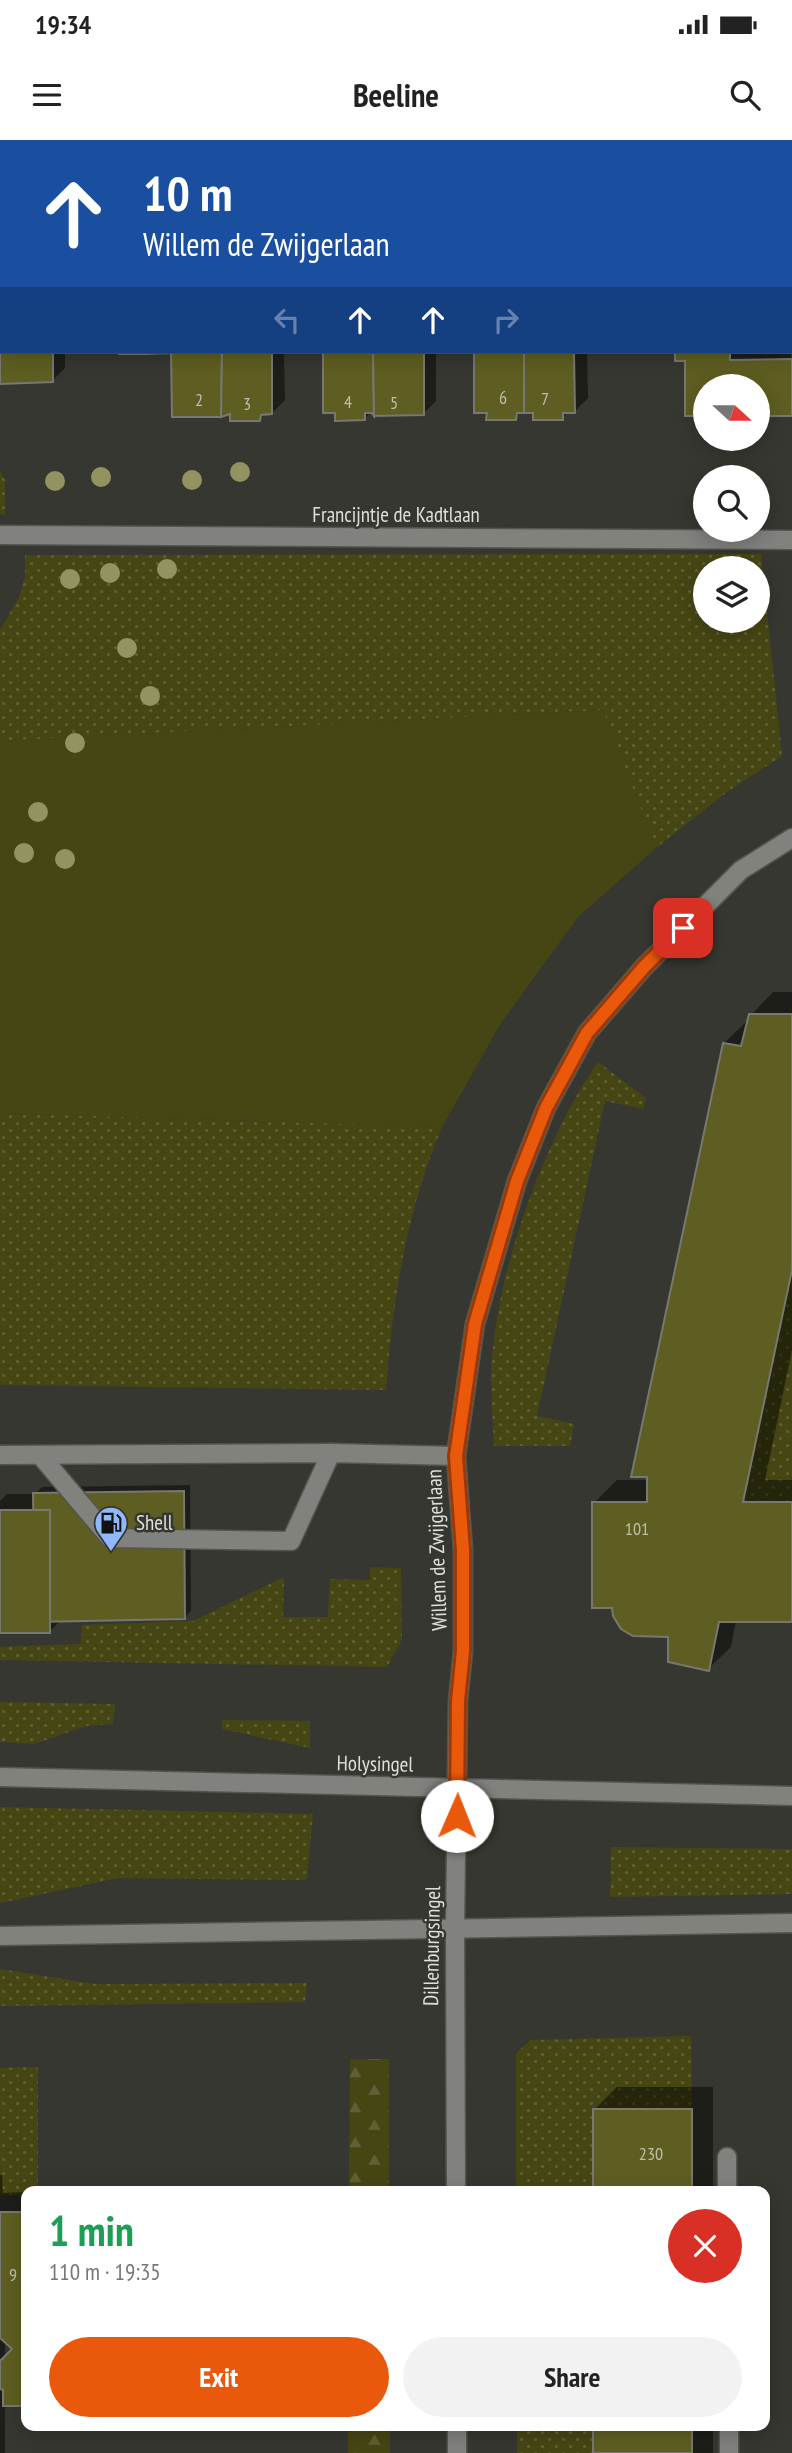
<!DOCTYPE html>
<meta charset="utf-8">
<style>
body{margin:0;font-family:"PT Sans Narrow",sans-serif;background:#f2f2f2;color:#222;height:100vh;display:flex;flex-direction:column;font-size:26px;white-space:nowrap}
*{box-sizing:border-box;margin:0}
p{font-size:23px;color:#767676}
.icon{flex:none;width:38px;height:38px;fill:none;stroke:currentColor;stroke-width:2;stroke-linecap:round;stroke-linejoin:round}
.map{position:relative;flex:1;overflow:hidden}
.panel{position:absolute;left:21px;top:2046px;width:749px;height:245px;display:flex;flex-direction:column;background:#fff;border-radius:14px;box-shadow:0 4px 18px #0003}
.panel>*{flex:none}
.guide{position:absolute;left:0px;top:0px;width:793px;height:214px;box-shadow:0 4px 18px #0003;background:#1a4fa0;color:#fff;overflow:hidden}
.needle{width:46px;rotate:111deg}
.tools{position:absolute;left:693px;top:234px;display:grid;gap:14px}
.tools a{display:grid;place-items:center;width:77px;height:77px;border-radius:50%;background:#fff;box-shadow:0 4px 18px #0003;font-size:35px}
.pin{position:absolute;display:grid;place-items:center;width:60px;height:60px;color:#fff;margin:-30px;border-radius:14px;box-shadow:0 4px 10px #0006}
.me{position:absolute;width:77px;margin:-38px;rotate:1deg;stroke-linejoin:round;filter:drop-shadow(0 0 5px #0008)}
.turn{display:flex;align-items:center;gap:24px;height:147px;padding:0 28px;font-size:32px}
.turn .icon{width:91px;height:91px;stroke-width:2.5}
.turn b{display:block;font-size:49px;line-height:60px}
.lanes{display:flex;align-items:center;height:66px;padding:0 28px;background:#0003;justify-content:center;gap:35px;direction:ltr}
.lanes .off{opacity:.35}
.round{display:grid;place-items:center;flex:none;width:74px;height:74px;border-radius:37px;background:#f2f2f2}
.overview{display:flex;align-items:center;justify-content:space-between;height:119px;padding:0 28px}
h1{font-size:42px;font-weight:700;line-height:52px;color:#1e9e55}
.primary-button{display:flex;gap:14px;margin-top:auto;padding:14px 28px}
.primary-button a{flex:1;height:80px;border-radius:42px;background:#ea580c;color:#fff;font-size:28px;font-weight:700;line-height:80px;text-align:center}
.primary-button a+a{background:#f2f2f2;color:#222}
.status{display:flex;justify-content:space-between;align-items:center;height:49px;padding:0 35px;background:#fff;direction:ltr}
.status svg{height:19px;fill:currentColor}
header{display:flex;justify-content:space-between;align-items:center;height:91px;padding:0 28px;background:#fff;font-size:32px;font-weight:700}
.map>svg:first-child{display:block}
.grass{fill:url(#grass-dots);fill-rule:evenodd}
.forest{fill:url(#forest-firs)}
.green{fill:#464614}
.shadow{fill:#0007;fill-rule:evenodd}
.building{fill:#5e5e22;stroke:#777871;stroke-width:2}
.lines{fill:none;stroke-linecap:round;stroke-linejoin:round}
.minor-casing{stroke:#55554f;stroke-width:21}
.minor{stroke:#81817e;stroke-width:18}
.tree{fill:#929360}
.route-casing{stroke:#983908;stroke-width:18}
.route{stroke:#ea580c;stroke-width:12}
.labels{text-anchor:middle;stroke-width:5;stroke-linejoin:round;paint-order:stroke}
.number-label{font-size:18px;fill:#bebeac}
.street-label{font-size:21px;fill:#dededa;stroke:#373731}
.poi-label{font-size:21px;fill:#dededa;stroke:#373731;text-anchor:start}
</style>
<div class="status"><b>19:34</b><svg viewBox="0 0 49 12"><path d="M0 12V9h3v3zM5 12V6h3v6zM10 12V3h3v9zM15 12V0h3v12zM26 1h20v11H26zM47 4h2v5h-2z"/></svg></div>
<header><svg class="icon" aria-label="menu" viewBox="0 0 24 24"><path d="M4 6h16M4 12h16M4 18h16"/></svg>Beeline<svg class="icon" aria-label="search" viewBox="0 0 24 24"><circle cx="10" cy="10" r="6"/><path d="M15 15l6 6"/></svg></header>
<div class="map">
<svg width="792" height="2313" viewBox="0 0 792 2313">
<defs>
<pattern id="grass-dots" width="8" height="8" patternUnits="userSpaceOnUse" patternTransform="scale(1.75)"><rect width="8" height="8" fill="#464614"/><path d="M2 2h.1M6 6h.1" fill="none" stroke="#606036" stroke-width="1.8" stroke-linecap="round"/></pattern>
<pattern id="forest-firs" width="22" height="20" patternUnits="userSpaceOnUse" patternTransform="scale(1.75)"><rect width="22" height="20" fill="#464614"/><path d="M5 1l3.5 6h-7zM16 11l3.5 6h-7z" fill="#606036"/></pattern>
</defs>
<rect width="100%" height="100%" fill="#373731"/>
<!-- grass -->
<g class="grass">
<path d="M0,331L5,340V375L0,374Z"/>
<path d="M761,414L782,616L727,652L656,708L602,570L0,601V490L19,457L25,437V415ZM705,429H758V481H705Z"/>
<path d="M598,922L646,958L643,969L605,961L537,1276L574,1284L570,1306H494C493,1283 491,1260 491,1237C493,1151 530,1043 570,968C578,952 588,937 598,922Z"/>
<path d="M0,973L442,987C406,1073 393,1157 386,1250L0,1245Z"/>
<path d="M792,1130V1362H743Z"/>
<path d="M370,1427L401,1428L402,1499L387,1527L0,1520V1507L81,1504L82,1485L193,1481L284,1437L283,1477H328L330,1439L370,1440Z"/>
<path d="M0,1562L115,1564L113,1584L86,1586L34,1604L0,1602Z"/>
<path d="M222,1580L310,1581V1608L222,1589Z"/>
<path d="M0,1667L313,1674L307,1740L118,1738L0,1763Z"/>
<path d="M611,1707L792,1709V1754L610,1757Z"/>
<path d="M0,1829L95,1844L307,1843L305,1862L0,1866Z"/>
<path d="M691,1896L692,1969H593V2051H516V1913L531,1900Z"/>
<path d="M38,1927V2051H26V2055H0V1928Z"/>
<rect x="517" y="2286" width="76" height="27"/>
</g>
<!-- forest -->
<g class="forest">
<path d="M350,1919H389V2051H349Z"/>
<rect x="348" y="2286" width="42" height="27"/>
</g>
<!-- green -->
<path class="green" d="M603,570L656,708L578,777L501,883L442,987L0,973V601Z"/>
<!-- shadow -->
<g class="shadow">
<path d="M147,0H183L181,2H147Z"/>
<path d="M0,108H2V212H65V228L52,241H0Z"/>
<path d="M791,207L792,274H758V247H705V274H686V219H677V212H791Z"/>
<path d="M173,212H284L285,260L272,273H266L259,280L232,272L173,275Z"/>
<path d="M325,212H436V261L423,274L372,271L364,279L337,272H324Z"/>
<path d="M476,212H587L588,258L575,271H569L562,278L535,271H522L515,278L476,271Z"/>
<path d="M773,852H792V1210L765,1340H792V1480H736L731,1507L708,1529L670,1495L594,1363L617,1340H649L724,903L747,881H749L751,875Z"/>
<path d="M190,1345L191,1471L185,1477L61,1480L50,1491H0V1361L7,1354H35L42,1347Z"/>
<path d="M617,1947H713V2051H594V1970Z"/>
<path d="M0,2035H2L3,2053L26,2052V2265H5V2313H0ZM5,2200L14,2209L5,2219Z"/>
<rect x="595" y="2286" width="118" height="27"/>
</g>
<!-- building -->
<g class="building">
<path d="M0,0H53V2H2V11H0Z"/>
<rect x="271" y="0" width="27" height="2"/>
<rect x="298" y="0" width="74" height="2"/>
<rect x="372" y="0" width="76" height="2"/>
<rect x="448" y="0" width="76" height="2"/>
<rect x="524" y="0" width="76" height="2"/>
<path d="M686,0H792V9L791,2H686Z"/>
<rect x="0" y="11" width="2" height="61"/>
<rect x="791" y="60" width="1" height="50"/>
<rect x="791" y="110" width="1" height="50"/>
<rect x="0" y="120" width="2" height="61"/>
<path d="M0,181H2V212H53V242L0,244Z"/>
<rect x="119" y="212" width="27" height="2"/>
<path d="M146,212H222L221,277H172L171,213L146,214Z"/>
<path d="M222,212H298L272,213V274L261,275L260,281H230V274L221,277Z"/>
<path d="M298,212H373L374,276L372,273H365V280L335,281V273H323V213Z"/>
<path d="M373,212H449L424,213V275L374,276Z"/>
<path d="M524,212H601L574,213L575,273H563V280H533V273H524Z"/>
<path d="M524,212V273H517L516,280H486L487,273H474V213L449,212Z"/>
<path d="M675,212H730V220L792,219V276H758V247H705V276H685V221H675Z"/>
<path d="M749,874H792V1130L743,1362H792V1482H719L709,1531L668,1522V1497L633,1496L621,1489L613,1476L612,1468H592V1362H647V1337H631L723,903L741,906Z"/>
<path d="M184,1351L185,1479L35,1482L33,1353Z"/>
<rect x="0" y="1370" width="50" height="123"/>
<rect x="593" y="1969" width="99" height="82"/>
<path d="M0,2072H26V2266H3V2250L0,2249V2221L12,2209L0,2198Z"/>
<rect x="593" y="2286" width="99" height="27"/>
</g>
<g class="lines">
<defs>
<g id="minor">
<path d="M0,395L792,400"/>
<path d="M0,1315L331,1313L456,1316"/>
<path d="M40,1315L110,1398L291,1401L331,1313"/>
<path d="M0,1637L792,1656"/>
<path d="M0,1796L792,1783"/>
<path d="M727,2017V2051"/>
<path d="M456,2051L455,1788L458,1561L463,1511V1410L456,1316L475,1184L517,1041L546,968L587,893L644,827L741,730L792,698"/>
<path d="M457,2286V2313"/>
<path d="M729,2286V2313"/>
</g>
</defs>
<!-- minor casing -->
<use href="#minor" class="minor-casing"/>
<!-- minor -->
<use href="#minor" class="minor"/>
</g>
<!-- trees -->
<g class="tree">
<circle cx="240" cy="332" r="10"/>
<circle cx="101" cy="337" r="10"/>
<circle cx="192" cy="340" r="10"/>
<circle cx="55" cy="341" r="10"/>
<circle cx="167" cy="429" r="10"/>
<circle cx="110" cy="433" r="10"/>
<circle cx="70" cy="439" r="10"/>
<circle cx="127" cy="508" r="10"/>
<circle cx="150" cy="556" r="10"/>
<circle cx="75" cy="603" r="10"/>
<circle cx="38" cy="672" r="10"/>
<circle cx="24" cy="713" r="10"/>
<circle cx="65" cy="719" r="10"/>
</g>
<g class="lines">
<defs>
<path id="route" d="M457,1676L458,1561L463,1511V1410L456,1316L475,1184L517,1041L546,968L587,893L644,827L683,788"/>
</defs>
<!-- route casing -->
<use href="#route" class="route-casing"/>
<!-- route -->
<use href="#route" class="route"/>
</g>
<!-- icons -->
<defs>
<symbol id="fuel-pin" viewBox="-11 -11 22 30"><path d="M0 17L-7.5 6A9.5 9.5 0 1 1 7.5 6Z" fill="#8eb9fc" stroke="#373731"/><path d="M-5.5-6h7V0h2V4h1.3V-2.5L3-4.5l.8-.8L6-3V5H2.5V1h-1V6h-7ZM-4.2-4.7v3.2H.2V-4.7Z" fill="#111"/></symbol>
</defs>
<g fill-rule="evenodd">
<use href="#fuel-pin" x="92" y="1364" width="38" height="52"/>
</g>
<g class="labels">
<!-- number labels -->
<g class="number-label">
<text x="503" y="264">6</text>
<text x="545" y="265">7</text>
<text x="199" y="266">2</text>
<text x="348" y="268">4</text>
<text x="394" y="269">5</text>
<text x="247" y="270">3</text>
<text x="637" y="1395">101</text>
<text x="651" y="2020">230</text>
<text x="13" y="2141">9</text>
</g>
<!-- street labels -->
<g class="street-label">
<text x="396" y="382">Francijntje de Kadtlaan</text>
<text transform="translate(437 1410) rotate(-92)" y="7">Willem de Zwijgerlaan</text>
<text transform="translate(375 1624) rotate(1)" y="7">Holysingel</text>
<text transform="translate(432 1806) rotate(-89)" y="7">Dillenburgsingel</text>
</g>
<!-- poi labels -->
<g class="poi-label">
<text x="136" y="1390">Shell</text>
</g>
</g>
</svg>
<div class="tools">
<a><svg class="needle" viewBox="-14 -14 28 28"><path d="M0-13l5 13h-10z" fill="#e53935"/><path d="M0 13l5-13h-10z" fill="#767676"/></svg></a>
<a><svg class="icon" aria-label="search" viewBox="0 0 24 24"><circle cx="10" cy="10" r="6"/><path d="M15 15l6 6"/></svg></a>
<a><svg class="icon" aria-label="layers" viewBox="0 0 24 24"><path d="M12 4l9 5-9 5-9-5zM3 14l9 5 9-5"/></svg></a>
</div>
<div class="pin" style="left:683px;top:788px;background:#d93025"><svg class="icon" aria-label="arrive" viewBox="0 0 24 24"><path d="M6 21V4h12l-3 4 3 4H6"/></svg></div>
<svg class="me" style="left:457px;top:1676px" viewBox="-20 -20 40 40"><circle r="19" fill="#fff"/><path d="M0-13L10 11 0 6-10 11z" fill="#ea580c"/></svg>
<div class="guide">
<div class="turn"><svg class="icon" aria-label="ahead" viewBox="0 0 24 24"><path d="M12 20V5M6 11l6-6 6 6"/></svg><div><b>10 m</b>Willem de Zwijgerlaan</div></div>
<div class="lanes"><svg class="icon off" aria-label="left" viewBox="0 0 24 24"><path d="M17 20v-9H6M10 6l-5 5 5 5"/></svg><svg class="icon" aria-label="ahead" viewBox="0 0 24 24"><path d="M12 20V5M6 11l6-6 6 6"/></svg><svg class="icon" aria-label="ahead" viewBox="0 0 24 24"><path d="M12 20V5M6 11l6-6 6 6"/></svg><svg class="icon off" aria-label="right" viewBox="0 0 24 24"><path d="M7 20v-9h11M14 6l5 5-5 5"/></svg></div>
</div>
<section class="panel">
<div class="overview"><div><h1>1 min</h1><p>110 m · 19:35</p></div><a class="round" style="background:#d93025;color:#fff"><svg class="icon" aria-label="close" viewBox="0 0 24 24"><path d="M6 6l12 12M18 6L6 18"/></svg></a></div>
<div class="primary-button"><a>Exit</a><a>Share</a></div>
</section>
</div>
